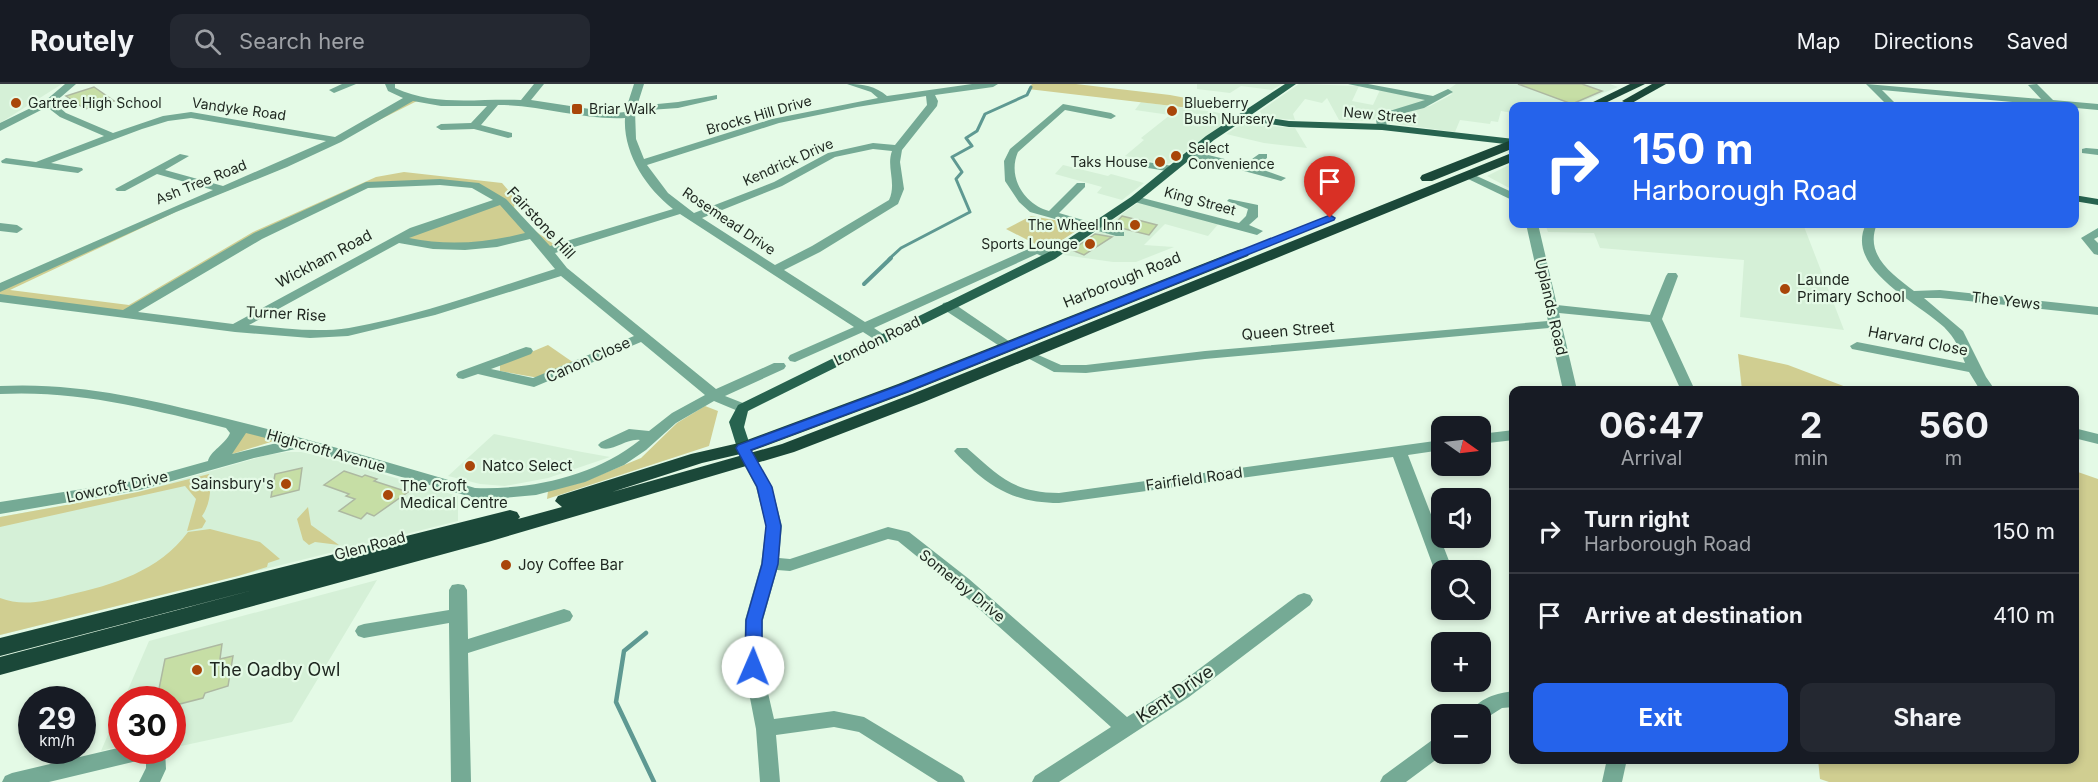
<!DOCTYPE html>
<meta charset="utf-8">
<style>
body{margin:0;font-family:Inter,sans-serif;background:#242831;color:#f1f3f6;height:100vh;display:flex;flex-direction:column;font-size:22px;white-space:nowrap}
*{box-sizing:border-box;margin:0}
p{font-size:20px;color:#9ea1a6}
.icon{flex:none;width:33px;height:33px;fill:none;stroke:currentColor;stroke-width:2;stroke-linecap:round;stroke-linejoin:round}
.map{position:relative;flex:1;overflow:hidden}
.details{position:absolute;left:1509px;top:302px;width:570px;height:378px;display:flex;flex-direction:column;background:#171b24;border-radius:12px;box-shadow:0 3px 9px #0003}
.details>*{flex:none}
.top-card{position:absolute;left:1509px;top:18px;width:570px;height:126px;border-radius:12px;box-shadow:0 3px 9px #0003;background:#2563eb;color:#fff;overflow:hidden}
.needle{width:39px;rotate:104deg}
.controls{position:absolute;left:1431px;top:332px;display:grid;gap:12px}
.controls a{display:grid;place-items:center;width:60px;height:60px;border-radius:12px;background:#171b24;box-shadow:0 3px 9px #0003;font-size:30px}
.speed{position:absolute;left:18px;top:602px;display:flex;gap:12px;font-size:30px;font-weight:700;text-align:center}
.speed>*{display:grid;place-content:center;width:78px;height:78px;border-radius:50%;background:#171b24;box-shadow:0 3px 9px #0003;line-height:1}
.speed small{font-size:15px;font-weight:400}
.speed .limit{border:9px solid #d22;background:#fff;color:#111}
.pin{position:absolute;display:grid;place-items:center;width:51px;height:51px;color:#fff;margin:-62px -26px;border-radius:50% 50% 50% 0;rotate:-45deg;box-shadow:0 0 6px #0007}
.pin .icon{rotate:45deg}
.me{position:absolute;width:66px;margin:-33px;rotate:1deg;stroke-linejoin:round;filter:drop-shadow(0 0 4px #0008)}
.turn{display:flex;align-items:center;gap:21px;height:126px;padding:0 24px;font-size:27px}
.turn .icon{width:78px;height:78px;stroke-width:2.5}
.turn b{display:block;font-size:42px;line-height:51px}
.eta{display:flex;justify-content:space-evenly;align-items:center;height:102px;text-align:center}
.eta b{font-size:36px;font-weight:700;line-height:42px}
.primary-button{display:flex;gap:12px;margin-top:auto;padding:12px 24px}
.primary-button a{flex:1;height:69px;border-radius:12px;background:#2563eb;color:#fff;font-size:24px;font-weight:700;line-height:69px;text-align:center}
.primary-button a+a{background:#242831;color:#f1f3f6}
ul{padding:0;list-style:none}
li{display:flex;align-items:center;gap:18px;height:84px;padding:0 24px;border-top:2px solid #363941}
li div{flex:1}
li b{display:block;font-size:22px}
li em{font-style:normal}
header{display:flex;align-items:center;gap:36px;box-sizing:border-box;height:84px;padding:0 30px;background:#171b24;border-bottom:2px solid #363941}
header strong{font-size:28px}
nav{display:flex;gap:33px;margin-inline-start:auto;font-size:21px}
.search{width:420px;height:54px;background:#242831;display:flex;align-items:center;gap:15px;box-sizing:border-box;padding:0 21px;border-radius:12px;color:#9ea1a6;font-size:22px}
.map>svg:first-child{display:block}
.built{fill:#d5f0d7}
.green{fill:#d0ce91}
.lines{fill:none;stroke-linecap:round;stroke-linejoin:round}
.stream-far2{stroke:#5e9992;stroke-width:3}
.stream-far1{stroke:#5e9992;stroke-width:4}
.stream{stroke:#5e9992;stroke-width:4.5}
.building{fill:#c6dea5;stroke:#adb8a1;stroke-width:1.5}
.minor{fill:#75aa95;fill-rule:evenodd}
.major{fill:#27634f;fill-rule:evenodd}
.highway{fill:#1b4839;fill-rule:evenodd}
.route{fill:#2563eb;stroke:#184099;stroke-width:1.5}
.poi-dot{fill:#a94609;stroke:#e4fae6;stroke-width:2}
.labels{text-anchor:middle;stroke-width:4.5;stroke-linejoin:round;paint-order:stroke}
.far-poi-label{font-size:14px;fill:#1e261f;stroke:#e4fae6;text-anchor:start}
.far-street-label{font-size:14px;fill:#1e261f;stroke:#e4fae6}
.street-label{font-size:15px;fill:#1e261f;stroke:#e4fae6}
.poi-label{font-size:15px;fill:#1e261f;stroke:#e4fae6;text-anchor:start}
.near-poi-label{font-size:18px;fill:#1e261f;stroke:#e4fae6;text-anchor:start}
.near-street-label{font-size:18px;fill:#1e261f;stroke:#e4fae6}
</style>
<header>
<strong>Routely</strong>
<div class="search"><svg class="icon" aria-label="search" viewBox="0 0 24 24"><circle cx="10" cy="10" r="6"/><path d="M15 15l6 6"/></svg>Search here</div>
<nav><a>Map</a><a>Directions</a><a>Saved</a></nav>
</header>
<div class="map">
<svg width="2098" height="698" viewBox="0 0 2098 698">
<rect width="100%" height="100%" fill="#e4fae6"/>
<!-- built -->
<g class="built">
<path d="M0,0H62L0,39Z"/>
<path d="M1197,0H1282L1272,6L1241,2L1230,9L1197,5Z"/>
<path d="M1299,0L1359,2L1352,17L1373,21L1380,6L1428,16L1388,28L1371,37L1339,36L1327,14L1322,19L1305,15L1293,30L1295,36L1263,33L1260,27Z"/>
<path d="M1456,0H1610L1618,3L1571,22H1514L1513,29L1501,27L1498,38L1491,37L1490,40L1460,36L1455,48L1397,40L1389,36V32L1430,22L1447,13L1452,10L1446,7Z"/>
<path d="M1141,18L1215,28L1234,33L1167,81L1125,72L1144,56L1141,54L1170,31L1135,26Z"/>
<path d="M1242,40L1295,44L1307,64L1264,59L1226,50Z"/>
<path d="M1513,79V106L1487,92Z"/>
<path d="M1063,81L1108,92L1111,90L1144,99L1122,116L1097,109L1102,103L1055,90Z"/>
<path d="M1139,118L1220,138L1208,152L1165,140L1144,161L1174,163L1136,178H1113L1064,171Z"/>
<path d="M1545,140H1803L1844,246L1740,233L1744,176L1600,164L1594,149L1548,148Z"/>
<path d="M494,350L582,368L610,373L548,394L505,402L480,400L448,392Z"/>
<path d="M287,368H301L327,374L458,412V437L0,551V433L138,408L267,371Z"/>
<path d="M377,496L292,638L181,662L176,650H173L172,615H124L149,557Z"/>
<path d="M121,620V662L101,667Z"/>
</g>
<!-- green -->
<g class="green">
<path d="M1032,0H1076L1170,11L1207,18L1198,25L1028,5Z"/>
<path d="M411,14L417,17L288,82L182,125L10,206L129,221L253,148L376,93L404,88L502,99L516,115L514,123L531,144L555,161L548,167L531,151L471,164L398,155L501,118L475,101L440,98L366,101L258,152L125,230L0,214V204L283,81Z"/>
<path d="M1031,132L1072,139L1076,147L1047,166L1006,145Z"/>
<path d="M548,261L574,279L539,294L500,287V281Z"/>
<path d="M1738,270L1788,281L1854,306H1742Z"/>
<path d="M705,322L718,327L709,362L547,415L548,407L583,398L641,374L677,339Z"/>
<path d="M245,348L277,356L229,371Z"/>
<path d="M2075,387L2098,395V698H1829L1820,695L1818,675H2074Z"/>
<path d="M209,390C212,404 210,421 202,432L206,437L202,444L187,447L196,415L185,402L0,443V433L138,408Z"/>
<path d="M308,423L311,441L339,461L315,458L309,461L303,456L297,435Z"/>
<path d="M210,445L260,458L280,475L268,479L267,483L238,492L0,551V514C23,523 45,517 68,511C113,501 159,487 188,448Z"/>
</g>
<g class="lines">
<!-- stream-far2 -->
<path class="stream-far2" d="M889,175L901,164L970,128L956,95L962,88L952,73L972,62L966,54L977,47L985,30L1027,11L1031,3"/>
<!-- stream-far1 -->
<path class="stream-far1" d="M864,200L891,174"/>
<!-- stream -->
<path class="stream" d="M646,549L624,567L616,618L654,698"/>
</g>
<!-- building -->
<g class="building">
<path d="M1518,0H1582L1602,7L1572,20Z"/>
<path d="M94,3L114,17L85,25L66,12Z"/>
<path d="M1122,132L1134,135L1157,141L1149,151L1113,142Z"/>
<path d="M1095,150L1112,153L1084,171L1072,166Z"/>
<path d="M302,384L299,406L271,413L275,390Z"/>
<path d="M344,387L362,393L365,391L377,395L374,397L408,408L374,432L367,429L361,435L339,427L355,415L346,412L349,410L324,401Z"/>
<path d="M222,560L220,575L233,572L228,602L205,609L203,614L172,622V615H157L165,575Z"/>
</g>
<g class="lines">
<!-- minor -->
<g class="minor">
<path d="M65,0H76L54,19L66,29L113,49L163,32L191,28L335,53L403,14L388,7L385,0H395V4C436,23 478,14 521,16L534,0H544L531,16L616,29L625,28L634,0H644L637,22L678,18L717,11V15L678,24L635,27L636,55L644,75L772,35L878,14L871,8L847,0C864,0 875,2 887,12L972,0H998L993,3L935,11L938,17L937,22L902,66L900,78L904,105L898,120L820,168L784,186L865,238L1033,163H1041L1057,172L1051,176L1037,170L874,244L889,254L887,257H877L863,248L795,278L790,277L788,274L790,271L854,243L680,130L555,169L567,184L716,305L774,279H784L786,282L784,285L725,312L748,321L750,324L748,327H738L714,317L676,339L646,366L624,381L585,398L536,411L493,415L475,414L300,364L254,374L140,406L0,430V418L140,396L208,377C210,367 226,360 230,349L226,344C151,325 78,306 0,310V302C76,298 147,315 220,333C305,354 391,379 475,404C532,406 595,392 640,356C626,354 614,368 601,364L598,361L601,358L629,345L649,347L672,329L705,311L641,258L534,303L478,290L463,295L458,294L456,291L458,288L526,263L531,264L533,267L531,270L491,285L533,294L634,252L561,192L435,231L348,252L310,254L235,248L0,218V210L123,226L254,149L366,98L440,95L479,99L506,115L550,162L673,125C646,104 623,69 625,34C582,36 541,21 498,21L481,41L512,49V53L508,54L474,45L441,46L436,43L441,40L471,39L487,22H441L413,17L341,58L287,83L176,128L0,208V199L213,106L157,90L125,107H117L115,105L180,70L189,72L165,86L223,102L326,57L191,34L168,37L142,45L51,79L82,84L83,86L78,89L2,79L1,77L6,74L36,78L104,52L60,33L47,23L0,47V39L45,17ZM926,12L927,21L895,61L873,59L828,69L774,98L694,129L668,109L647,81L779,39L857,23ZM873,65L892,67C886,83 897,99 889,116L812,162L775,181L702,134L782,102L835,73ZM440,101L472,104L493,116L410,144L233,240L138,228L262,155L368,104ZM500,121L525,149C486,159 448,162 409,154ZM530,155L555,185C488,206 419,232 349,244C316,249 281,244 249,241L399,159L433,165L465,166L497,163ZM246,349L281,358L232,370Z"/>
<path d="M342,0H356L334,9L329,6Z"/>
<path d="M1348,0H1368L1433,12L1448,5L1453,8L1424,24L1389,33L1386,36L1387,43L1382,46L1377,43L1376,35L1383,29L1425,16Z"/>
<path d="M1866,0L2041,15L2028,1L2037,0L2053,16L2098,20V26L1882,6L1898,22H1888Z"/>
<path d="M1063,20L1111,29L1116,32L1111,35L1065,26L1018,68C1007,93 1024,120 1049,127L1077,99H1085V103L1059,129L1124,148V152H1116L1030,128L1019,118L1005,97L1004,77L1010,65Z"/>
<path d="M2086,64L2098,65V71L2082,69V65Z"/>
<path d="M1192,67L1245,80L1259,70H1267V74L1255,83L1286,94L1281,97L1188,72L1187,70Z"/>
<path d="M1121,74L1173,82L1178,85L1173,88L1117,79L1116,77Z"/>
<path d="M1468,88L1514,109V117L1464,93V89Z"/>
<path d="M1135,112L1239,139L1246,132L1248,125L1227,117L1229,115L1258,121V133L1249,141L1263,147L1257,151L1131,117V113Z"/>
<path d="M0,139L17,141L23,145L17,149L0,147Z"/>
<path d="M1526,140H1538L1557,221L1650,231L1666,192L1668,189H1676L1678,192L1662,235L1693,302L1691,305L1685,306L1679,302L1650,238L1559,229L1577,306H1563L1549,244L1205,275L1086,289L1054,288L1020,270L1027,266L1061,281H1086L1205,267L1548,237Z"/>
<path d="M1866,140H1877C1864,171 1892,190 1914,207L1940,206L2098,223V231L1940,214H1924L1963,247L1986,293L1995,306H1980L1969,288L1852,265L1850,262L1857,258L1965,279C1960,265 1955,254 1944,243C1917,218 1844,184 1866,140Z"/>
<path d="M2098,144V153L2094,155L2098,159V171L2094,170L2081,154Z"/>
<path d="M948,218L953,219L1016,262L1009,266L1004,265L943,225L942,222L943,219Z"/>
<path d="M2074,344L2098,350V360L2074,354Z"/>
<path d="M1514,346V356L1480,360V350Z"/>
<path d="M1442,356V366L1408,371L1451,482L1448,486H1442V488L1436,486L1433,482L1393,373L1059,419C1025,419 1000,410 974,387C968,380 960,375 954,367L957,364H967C1000,393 1012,408 1059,409Z"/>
<path d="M743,359L748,361L772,403L782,442L779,474L790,475L888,443L909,448L969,495L1127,633L1175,603L1298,511L1304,509L1310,511L1313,516L1310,521L1189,613L1059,698H1032L1035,692L1111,643L957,505L898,457L888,455L790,487L777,486L763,536L762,583L774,635L834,627L864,633L962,692L965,698H938L859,648L834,643L776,651L780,698H760L756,645L744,583L745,536L761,480L766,442L756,403L735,364Z"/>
<path d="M458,500L464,501L467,506L468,555L564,525L570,527L573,532L570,537L468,569L471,698H451L449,539L364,554L358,552L355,547L358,542L364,540L449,526V506L452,501Z"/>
<path d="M1514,607V623L1502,624L1480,638V630H1470C1478,614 1497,609 1514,607Z"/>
<path d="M1442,652V669H1445L1406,698H1380L1383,692L1435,654Z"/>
<path d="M122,663V666H165L166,685L160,698H139L146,684V677L141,676L49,698H2L5,692L12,689Z"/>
<path d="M1607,675H1627L1622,698H1602Z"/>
</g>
<!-- major -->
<g class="major">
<path d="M1285,0H1296L1251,31L1289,37L1382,40L1514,55V61L1382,46L1289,43L1244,36L1214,56L1139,117L1055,175L748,327L744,343L751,364L748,367H738L729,338L738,321L1047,169L1131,113L1206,52Z"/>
<path d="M2074,111L2098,115V121L2074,117Z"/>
</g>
<!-- highway -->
<g class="highway">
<path d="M1630,0H1645L1599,22H1585Z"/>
<path d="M1652,0H1666L1632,19L1628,20L1622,17Z"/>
<path d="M1514,55V64L1432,97H1422L1420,94L1422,91Z"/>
<path d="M1514,68V77L924,318L794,368L488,458L0,591V573L257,505L0,572V554L510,426L517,428L520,433L518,435L562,423L555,417L558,412L691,370L739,359L898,300L1238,166L1243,165L1250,169L1248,172L910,308L749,368L702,379L612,408L782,360L912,310Z"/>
</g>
</g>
<!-- route -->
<path class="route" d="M1330,131L1335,134L1334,136L909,307L751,366L772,403L781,442L778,480L762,536V583L759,588L753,590L747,588L745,583L746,536L762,480L766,442L757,403L736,364L738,361L900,301Z"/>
<!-- markers -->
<g class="poi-dot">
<circle cx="16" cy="19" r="6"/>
<rect x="571" y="19" width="12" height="12" rx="3"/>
<circle cx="1172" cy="27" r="6"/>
<circle cx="1176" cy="72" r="6"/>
<circle cx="1160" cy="78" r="6"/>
<circle cx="1135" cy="141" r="6"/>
<circle cx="1090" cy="160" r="6"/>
<circle cx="1785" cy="205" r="6"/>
<circle cx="470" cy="382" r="6"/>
<circle cx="286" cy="400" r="6"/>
<circle cx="388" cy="411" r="6"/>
<circle cx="506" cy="481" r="6"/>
<circle cx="197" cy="586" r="6"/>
</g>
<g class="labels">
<!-- far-poi labels -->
<g class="far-poi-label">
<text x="28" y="24">Gartree High School</text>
<text x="1184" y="24">Blueberry<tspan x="1184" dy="16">Bush Nursery</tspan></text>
<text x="589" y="30">Briar Walk</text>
<text x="1188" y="69">Select<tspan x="1188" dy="16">Convenience</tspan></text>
<text x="1148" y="83" text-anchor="end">Taks House</text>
<text x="1123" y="146" text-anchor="end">The Wheel Inn</text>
<text x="1078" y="165" text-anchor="end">Sports Lounge</text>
</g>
<!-- far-street labels -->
<g class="far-street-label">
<text transform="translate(239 25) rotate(8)" y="5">Vandyke Road</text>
<text transform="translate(759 31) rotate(-16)" y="5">Brocks Hill Drive</text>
<text transform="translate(1380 31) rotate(5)" y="5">New Street</text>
<text transform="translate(788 78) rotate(-24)" y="5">Kendrick Drive</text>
<text transform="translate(201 98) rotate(-22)" y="5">Ash Tree Road</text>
<text transform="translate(1200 117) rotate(15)" y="5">King Street</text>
<text transform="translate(729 137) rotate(34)" y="5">Rosemead Drive</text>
</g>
<!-- street labels -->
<g class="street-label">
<text transform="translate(541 139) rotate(47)" y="5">Fairstone Hill</text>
<text transform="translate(324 175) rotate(-28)" y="5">Wickham Road</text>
<text transform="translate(1122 196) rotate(-22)" y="5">Harborough Road</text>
<text transform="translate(2006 217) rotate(6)" y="5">The Yews</text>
<text transform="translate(1551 223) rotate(77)" y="5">Uplands Road</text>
<text transform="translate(286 230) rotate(3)" y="5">Turner Rise</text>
<text transform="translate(1288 247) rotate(-5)" y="5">Queen Street</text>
<text transform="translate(877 257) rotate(-26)" y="5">London Road</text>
<text transform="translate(1918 257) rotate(11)" y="5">Harvard Close</text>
<text transform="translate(588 276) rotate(-24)" y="5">Canon Close</text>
<text transform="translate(326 367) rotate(16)" y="5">Highcroft Avenue</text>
<text transform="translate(1194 395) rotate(-8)" y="5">Fairfield Road</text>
<text transform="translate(117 403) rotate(-12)" y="5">Lowcroft Drive</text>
<text transform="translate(370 462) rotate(-15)" y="5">Glen Road</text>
<text transform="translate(962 502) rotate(39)" y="5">Somerby Drive</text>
</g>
<!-- poi labels -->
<g class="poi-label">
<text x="1797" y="201">Launde<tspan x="1797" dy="17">Primary School</tspan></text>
<text x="482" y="387">Natco Select</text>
<text x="274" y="405" text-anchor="end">Sainsbury's</text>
<text x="400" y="407">The Croft<tspan x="400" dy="17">Medical Centre</tspan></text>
<text x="518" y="486">Joy Coffee Bar</text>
</g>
<!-- near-poi labels -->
<g class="near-poi-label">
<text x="209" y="592">The Oadby Owl</text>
</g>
<!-- near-street labels -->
<g class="near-street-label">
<text transform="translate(1175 610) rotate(-34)" y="6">Kent Drive</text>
</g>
</g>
</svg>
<div class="controls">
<a><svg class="needle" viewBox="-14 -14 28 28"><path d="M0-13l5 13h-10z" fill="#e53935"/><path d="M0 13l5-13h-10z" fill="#9ea1a6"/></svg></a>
<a><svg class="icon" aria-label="sound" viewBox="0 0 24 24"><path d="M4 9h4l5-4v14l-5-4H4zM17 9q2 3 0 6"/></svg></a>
<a><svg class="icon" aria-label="search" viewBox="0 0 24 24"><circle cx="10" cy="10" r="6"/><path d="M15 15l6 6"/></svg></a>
<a>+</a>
<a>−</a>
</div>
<div class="speed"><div>29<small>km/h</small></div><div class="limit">30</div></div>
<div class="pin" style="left:1330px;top:134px;background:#d93025"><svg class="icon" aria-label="arrive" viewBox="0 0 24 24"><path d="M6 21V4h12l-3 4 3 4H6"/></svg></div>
<svg class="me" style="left:753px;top:583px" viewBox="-20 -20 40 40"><circle r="19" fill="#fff"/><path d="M0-13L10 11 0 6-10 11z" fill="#2563eb"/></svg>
<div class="top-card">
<div class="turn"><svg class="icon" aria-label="right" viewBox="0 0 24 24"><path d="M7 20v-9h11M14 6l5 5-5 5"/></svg><div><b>150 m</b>Harborough Road</div></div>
</div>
<section class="details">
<div class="eta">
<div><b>06:47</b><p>Arrival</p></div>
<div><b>2</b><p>min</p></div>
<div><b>560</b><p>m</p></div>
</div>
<ul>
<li><svg class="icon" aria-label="right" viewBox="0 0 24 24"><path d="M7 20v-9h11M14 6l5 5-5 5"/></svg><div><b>Turn right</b><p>Harborough Road</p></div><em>150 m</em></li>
<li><svg class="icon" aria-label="arrive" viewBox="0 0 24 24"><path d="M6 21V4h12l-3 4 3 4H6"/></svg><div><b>Arrive at destination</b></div><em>410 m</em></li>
</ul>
<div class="primary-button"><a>Exit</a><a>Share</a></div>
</section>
</div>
